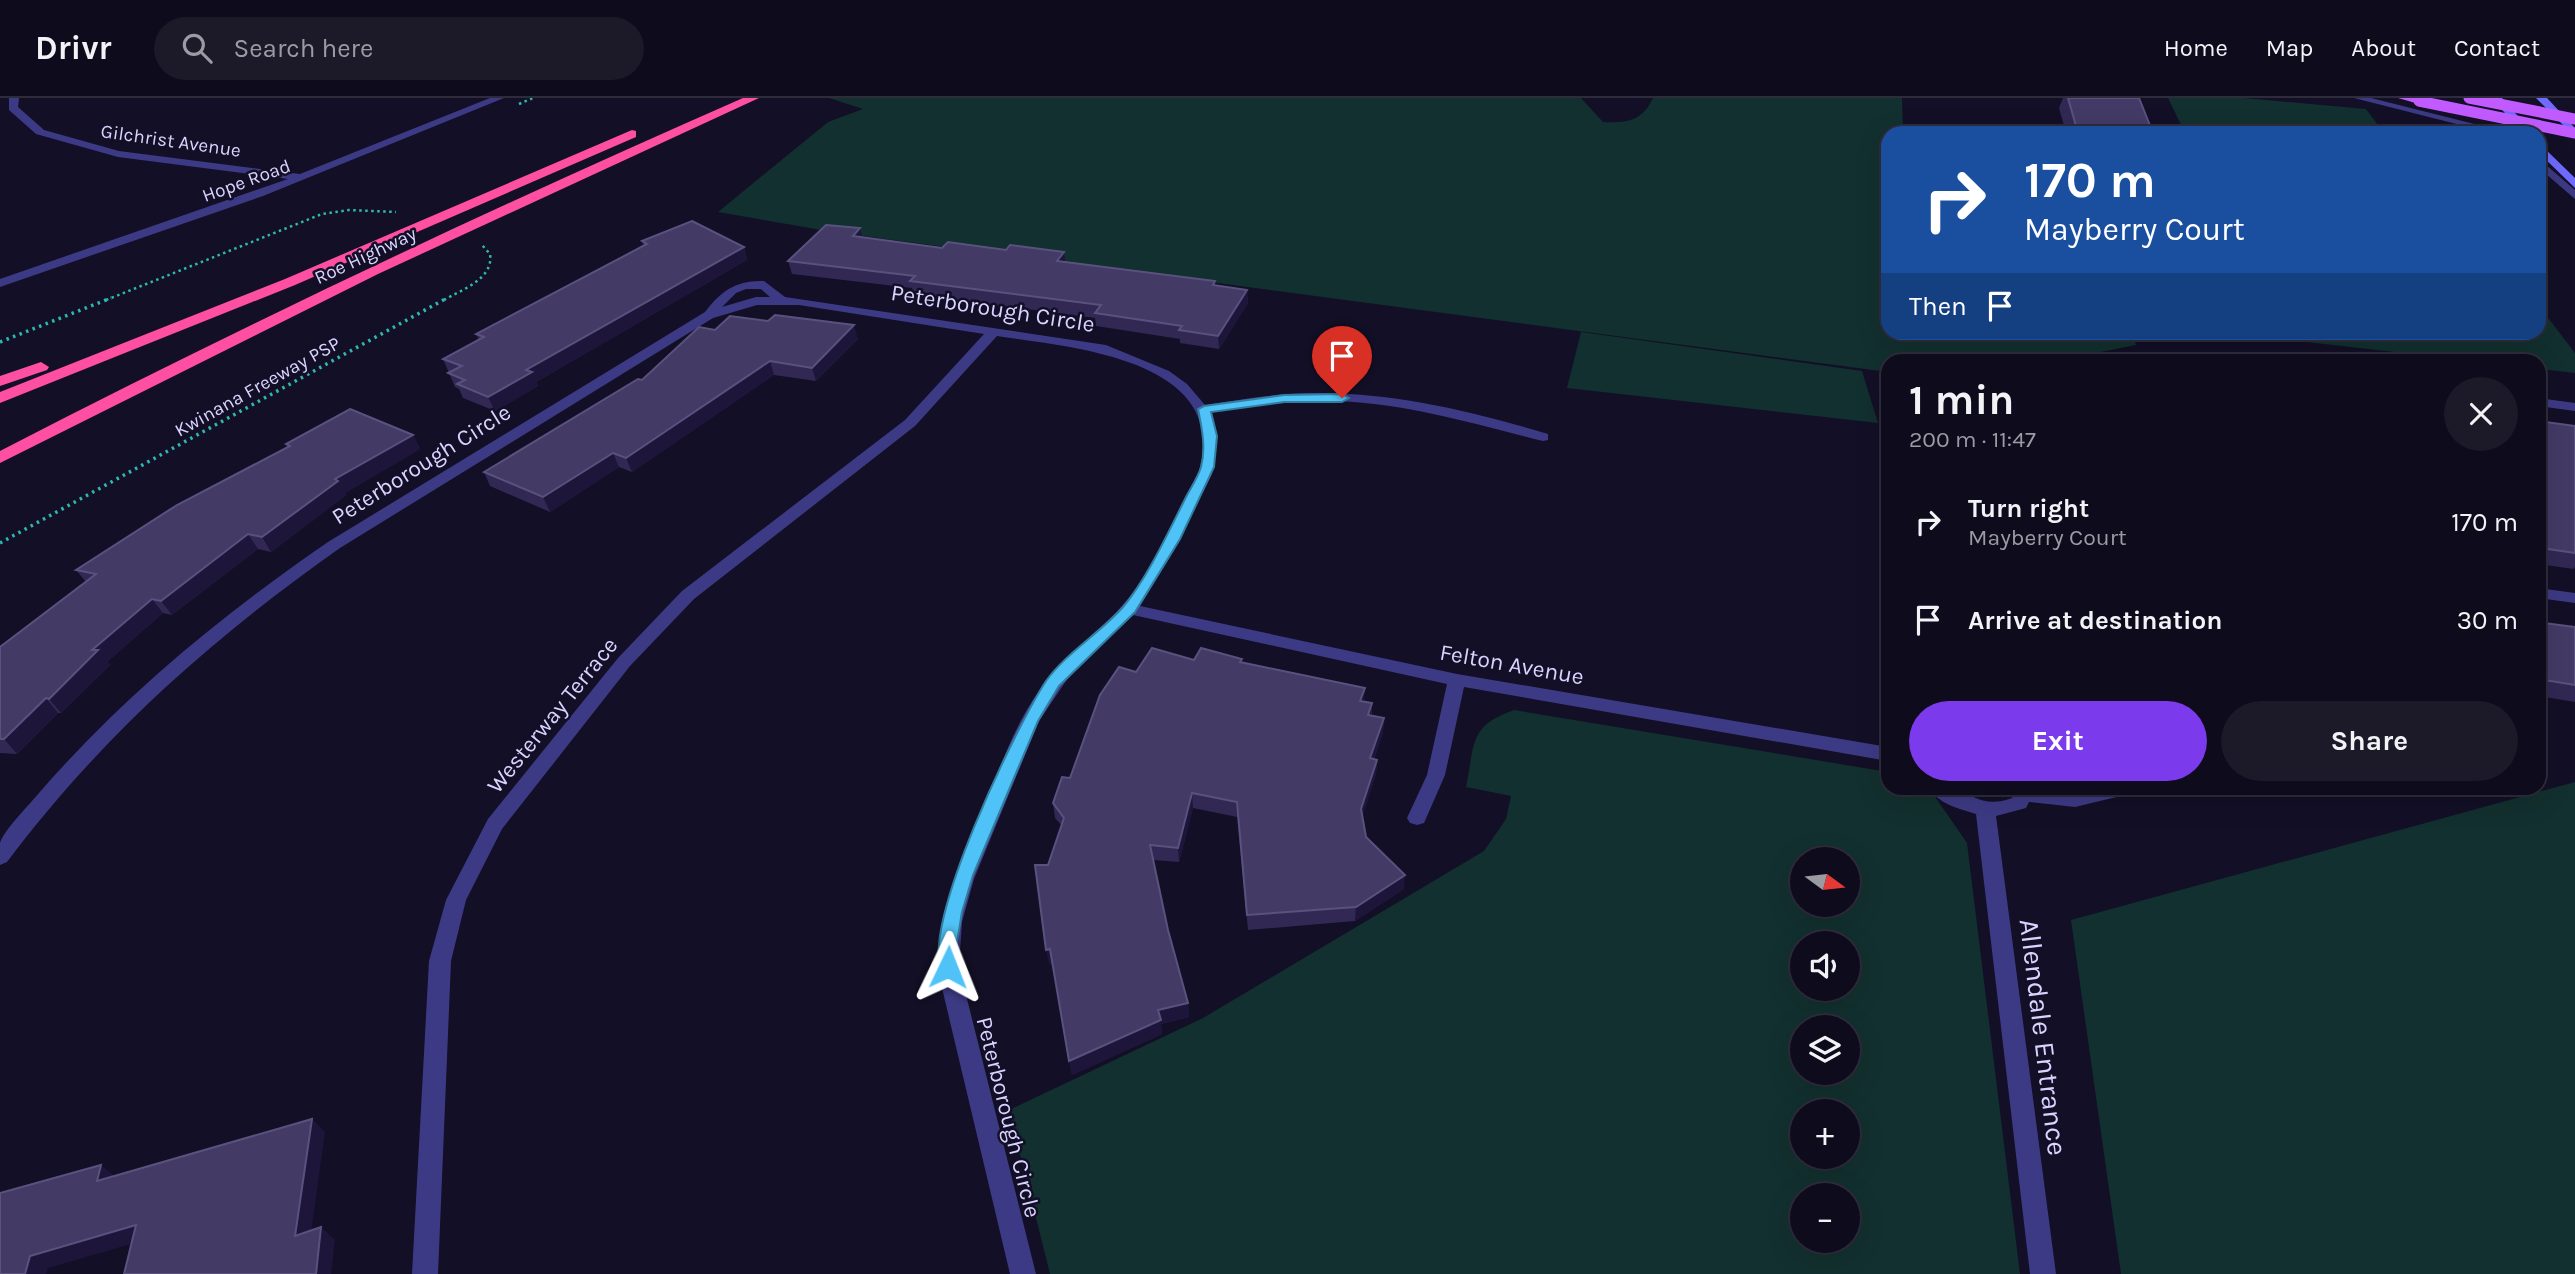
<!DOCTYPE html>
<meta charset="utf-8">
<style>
body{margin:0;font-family:Karla,sans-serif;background:#1c1929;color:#f1f3f6;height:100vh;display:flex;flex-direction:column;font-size:26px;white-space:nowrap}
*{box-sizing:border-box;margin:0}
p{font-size:23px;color:#9b9ba3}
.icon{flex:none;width:38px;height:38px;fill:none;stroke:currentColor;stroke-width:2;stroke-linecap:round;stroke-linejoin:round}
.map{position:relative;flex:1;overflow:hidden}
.sheet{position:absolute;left:1881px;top:256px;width:665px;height:441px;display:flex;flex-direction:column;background:#0e0b1c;border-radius:21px;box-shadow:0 7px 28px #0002,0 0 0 2px #2e2b3b}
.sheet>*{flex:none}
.top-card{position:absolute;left:1881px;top:28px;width:665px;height:214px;border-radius:21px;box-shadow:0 7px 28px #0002,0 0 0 2px #2e2b3b;background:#1a4fa0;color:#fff;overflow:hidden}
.needle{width:46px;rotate:105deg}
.controls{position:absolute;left:1790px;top:749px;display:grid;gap:14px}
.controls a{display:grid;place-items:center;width:70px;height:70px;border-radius:50%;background:#0e0b1c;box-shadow:0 7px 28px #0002,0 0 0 2px #2e2b3b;font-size:35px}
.pin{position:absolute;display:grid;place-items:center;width:60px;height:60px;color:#fff;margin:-72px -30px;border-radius:50% 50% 50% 0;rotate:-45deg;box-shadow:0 0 7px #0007}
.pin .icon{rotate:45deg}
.me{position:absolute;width:77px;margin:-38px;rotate:2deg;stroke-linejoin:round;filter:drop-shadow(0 0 5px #0008)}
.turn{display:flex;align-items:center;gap:24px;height:147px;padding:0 28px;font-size:32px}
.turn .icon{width:91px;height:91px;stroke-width:2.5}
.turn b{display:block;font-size:49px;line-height:60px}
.then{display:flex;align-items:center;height:66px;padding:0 28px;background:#0003;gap:14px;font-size:26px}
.round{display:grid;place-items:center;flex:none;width:74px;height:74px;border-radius:37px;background:#1c1929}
.headline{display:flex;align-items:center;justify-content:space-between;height:119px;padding:0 28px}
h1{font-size:42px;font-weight:700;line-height:52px}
.button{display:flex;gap:14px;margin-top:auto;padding:14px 28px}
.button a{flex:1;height:80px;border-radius:42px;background:#7c3aed;color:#fff;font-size:28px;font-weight:700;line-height:80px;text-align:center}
.button a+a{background:#1c1929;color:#f1f3f6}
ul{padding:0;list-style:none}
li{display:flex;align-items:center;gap:21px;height:98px;padding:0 28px}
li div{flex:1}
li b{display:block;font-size:26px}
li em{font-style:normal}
header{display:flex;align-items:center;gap:42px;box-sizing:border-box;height:98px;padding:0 35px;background:#0e0b1c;border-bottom:2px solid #2e2b3b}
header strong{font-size:33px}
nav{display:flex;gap:38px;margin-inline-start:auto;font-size:24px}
.search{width:490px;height:63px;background:#1c1929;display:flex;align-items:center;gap:18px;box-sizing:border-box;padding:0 24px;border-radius:38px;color:#9b9ba3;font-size:26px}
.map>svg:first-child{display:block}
.green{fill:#12302f;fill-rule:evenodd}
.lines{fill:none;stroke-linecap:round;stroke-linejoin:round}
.path-far1{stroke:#2fb8b0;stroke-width:2.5;stroke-dasharray:2.5 3.5;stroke-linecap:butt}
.path{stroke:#2fb8b0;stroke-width:3.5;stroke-dasharray:2.5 4.5;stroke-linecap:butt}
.service{fill:#3d3a85;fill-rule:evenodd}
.minor{fill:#3d3a85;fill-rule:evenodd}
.secondary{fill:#6f6bff;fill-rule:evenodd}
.primary{fill:#c25bff;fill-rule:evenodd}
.motorway{fill:#ff4fa3;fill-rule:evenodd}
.primary-bridge{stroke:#c25bff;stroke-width:11}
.wall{fill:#312854}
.shaded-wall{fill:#1d163a}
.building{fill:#433a66;stroke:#5a527e;stroke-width:2}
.route{fill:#4fc3f7;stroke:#337fa1;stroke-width:2}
.labels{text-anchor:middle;stroke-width:5;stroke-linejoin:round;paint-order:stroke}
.far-street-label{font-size:19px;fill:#d9d4ff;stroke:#130f26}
.street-label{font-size:23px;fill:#d9d4ff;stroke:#130f26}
.near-street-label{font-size:28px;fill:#d9d4ff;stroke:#130f26}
</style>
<header>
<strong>Drivr</strong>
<div class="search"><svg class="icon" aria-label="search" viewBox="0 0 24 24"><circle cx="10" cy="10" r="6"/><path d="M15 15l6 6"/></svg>Search here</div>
<nav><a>Home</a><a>Map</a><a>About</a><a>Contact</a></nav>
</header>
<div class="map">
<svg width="2575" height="1176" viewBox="0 0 2575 1176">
<rect width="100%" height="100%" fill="#130f26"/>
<!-- green -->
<g class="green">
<path d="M829,0H1581L1603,24C1628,25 1642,23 1653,0H1902L1903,35H1888V234L2132,235L2136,247L2060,262H1888V274L833,134L718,114L828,24L863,11Z"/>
<path d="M2168,0H2244L2366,11L2384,35H2185Z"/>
<path d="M2539,208L2575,255V275L2539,271V262H2466L2226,235L2539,234Z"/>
<path d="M1581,234L1862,273L1878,325L1567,290Z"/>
<path d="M1514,612L1888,674V690H1929L1967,745L2020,1176H1050L1009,1012L1203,920L1484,753L1506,721L1511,698L1466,689C1475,646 1468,628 1514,612ZM1802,761H1848V807H1802ZM1802,845H1848V891H1802ZM1802,929H1848V975H1802ZM1802,1013H1848V1059H1802ZM1802,1097H1848V1143H1802Z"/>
<path d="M2575,684V1176H2121L2071,822Z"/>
</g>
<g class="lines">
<!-- path-far1 -->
<g class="path-far1">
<path d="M519,6L533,0"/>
<path d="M106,202L322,116L349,112L396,114"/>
<path d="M444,202C461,192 494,181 490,156L482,147"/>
</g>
<!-- path -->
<g class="path">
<path d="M0,244L111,200"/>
<path d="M0,445L447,200"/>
</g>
<!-- service -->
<g class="service">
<path d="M2354,0H2371L2510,35H2492Z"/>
<path d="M2539,61L2575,92V101L2539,70Z"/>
</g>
<!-- minor -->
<g class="minor">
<path d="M9,0H19L18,9L44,32L119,53L300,76L490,0H504L263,98L0,189V181L288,81L118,59L36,36L9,12Z"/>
<path d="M764,183L785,199L1106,247L1169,273L1187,286L1205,307C1240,302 1276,295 1312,295C1392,294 1472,313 1548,336V342L1543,343C1475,326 1409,306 1338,303C1294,302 1252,308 1209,314L1217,344L1212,376L1172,456L1140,508L1457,576L1888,649V663L1464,589L1445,677L1424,725L1417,727L1410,725L1407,720L1427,677L1447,586L1133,517L1068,580L1039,623L974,781L962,824L959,869L1036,1176H1010L937,869C940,807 964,754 988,698C1003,662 1016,625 1039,593C1063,557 1100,535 1127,502C1149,476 1162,445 1178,415C1185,401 1194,388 1199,373C1231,260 1069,249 997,238L915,328L694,501L630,568L502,731L466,802L451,863L438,1176H412L429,863L446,802L488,721L618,560L682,493L905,322L984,236L799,207H757L713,220L340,450C211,541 102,638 7,764L0,767C0,760 0,751 0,745C4,732 30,706 39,695C124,597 222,517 328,444L705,214C721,193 736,182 764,183ZM746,191H761L770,199H756L722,209L736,195Z"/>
<path d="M2539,300L2575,305V313L2539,308Z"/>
<path d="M2539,490L2575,495V505L2539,500Z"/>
<path d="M1929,690C1935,689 1945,688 1952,690C1975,698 1985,710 2012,700L2019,690L2075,695L2098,690H2135L2133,695L2075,709L2029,704L2026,710L1996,718L2056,1176H2030L1976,716C1960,711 1938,706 1929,690Z"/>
</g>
<!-- secondary -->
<g class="secondary">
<path d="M2492,0H2502L2533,35H2522Z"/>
<path d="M2536,0H2547L2575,30V39Z"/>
<path d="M2539,45L2575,80V90L2539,55Z"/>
</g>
<!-- primary -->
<path class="primary" d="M2398,0H2419L2424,3L2419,6Z"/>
<!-- motorway -->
<g class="motorway">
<path d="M743,0H759L378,176L0,365V353C244,227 492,110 743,0Z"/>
<path d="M632,32L636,33V39L295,187L0,305V294L285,181Z"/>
<path d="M41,264L49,269L47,272L0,288V278Z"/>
</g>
<!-- primary-bridge -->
<g class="primary-bridge">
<path d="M2469,0L2575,21"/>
<path d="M2419,3L2575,35"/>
</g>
</g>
<!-- wall -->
<g class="wall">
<path d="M2063,0H2139L2153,35H2066L2059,10Z"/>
<path d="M862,139L942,150L1064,154L1066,164L1215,183V187L1247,192L1248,205L1219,251L1180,245V241L1096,228L1095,220L913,196L912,190L792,176L788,163Z"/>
<path d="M642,143L744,149L747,162L536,284L538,288L495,313L463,300L459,291L455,289L443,261L479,242L476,236L643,147Z"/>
<path d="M715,232L858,241L816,283L774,277L632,374L619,369L550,414L490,388L484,374L642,282Z"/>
<path d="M2539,323L2575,328V469L2574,471L2539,466Z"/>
<path d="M413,337L420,351L345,395L346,397L271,454L258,451L172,517L163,515L107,564L110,567L61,615H58L17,656L0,655V549L86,484L76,472L288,350L286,346Z"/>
<path d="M2539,517L2544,525L2575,529V604L2539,598Z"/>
<path d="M1242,561V565L1372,605V618L1384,620L1383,635L1374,661L1377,662L1376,676L1362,719L1366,739L1404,791L1355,823L1248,832L1237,719L1193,710L1179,764L1153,762L1168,832L1188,905L1189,919L1161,926L1162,936L1072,977L1053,865L1049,866L1048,767L1062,728L1055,720L1053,705L1136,574L1194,562Z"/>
</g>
<!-- shaded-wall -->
<g class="shaded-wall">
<path d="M860,130L863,142L853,138Z"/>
<path d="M744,149L747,162L536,284L538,288L495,313L488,299L526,272Z"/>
<path d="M1064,154L1066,167L1057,163Z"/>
<path d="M1247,192L1248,205L1219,251L1218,238Z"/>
<path d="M854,227L858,241L816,283L812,270Z"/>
<path d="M770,263L774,277L632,374L626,360Z"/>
<path d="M413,337L420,351L345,395L346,397L271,454L262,439L335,381Z"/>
<path d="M613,355L619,369L550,414L543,399Z"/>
<path d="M248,436L258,451L172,517L161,503Z"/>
<path d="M152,501L163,515L107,564L110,567L61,615L49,601L92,552Z"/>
<path d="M1365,590L1364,604L1360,603Z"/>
<path d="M46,600L58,615L17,656L4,641Z"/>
<path d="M1372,605L1371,620L1368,617Z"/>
<path d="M1384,620L1383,635L1369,675L1370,660Z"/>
<path d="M1377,662L1376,676L1360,726L1361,711Z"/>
<path d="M1192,695L1193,710L1179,764L1178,750Z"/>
<path d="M1405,777L1404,791L1355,823L1356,809Z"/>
<path d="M1050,851L1053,865L1049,866L1046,852Z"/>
<path d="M1188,905L1189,919L1161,926L1162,936L1072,977L1069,963L1158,912Z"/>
<path d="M312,1021L325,1034L309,1150L295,1138Z"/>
<path d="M101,1067L117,1080L97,1083Z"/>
<path d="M136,1127L152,1140L48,1170L46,1176H25L30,1158Z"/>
<path d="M321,1129L335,1142L331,1176H316Z"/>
</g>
<!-- building -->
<g class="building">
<path d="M2068,0H2139L2153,35L2076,28Z"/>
<path d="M692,123L744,149L526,272L532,274L488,299L457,286L465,282L448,275L462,268L443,261L484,239L476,236L647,146L642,143Z"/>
<path d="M826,127L860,130L853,138L942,150L948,144L1006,152L1010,147L1064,154L1057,163L1215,183L1213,187L1247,192L1218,238L1179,232L1182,228L1095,215L1101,207L910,183L915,178L788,163Z"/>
<path d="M775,217L854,227L812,270L770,263L626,360L613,355L543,399L484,374L638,281L642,282L699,229L715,232L730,218L768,223Z"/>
<path d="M350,311L413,337L335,381L338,383L262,439L248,436L161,503L152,501L92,552H98L49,601L46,600L4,641H0V549L96,476L76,472L177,407L290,348L286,346Z"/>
<path d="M2539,323L2575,328V455L2548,451L2545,447H2539Z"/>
<path d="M2539,517L2544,525L2575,529V587L2539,581Z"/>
<path d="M1152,550L1194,562L1201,550L1242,561L1240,564L1365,590L1360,603L1372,605L1368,617L1384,620L1370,660L1377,662L1361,711L1366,739L1405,777L1356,809L1247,817L1237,704L1192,695L1178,750L1150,747L1168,832L1188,905L1158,912L1161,922L1069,963L1050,851L1046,852L1035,767H1048L1064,720L1053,705L1062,679L1070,680L1100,597L1119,569L1136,574Z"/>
<path d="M312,1021L295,1138L321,1129L316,1176H124L136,1127L30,1158L25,1176H0V1095L101,1067L97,1083Z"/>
</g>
<!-- route -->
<path class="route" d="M1284,297L1342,296L1349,300L1342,304H1284L1211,314L1217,338L1214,369L1180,441L1135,514L1059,588L1038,623L973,777L962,814L957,844L958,869L955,874L948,877L942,874C919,829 1017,627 1046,583C1066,555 1100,535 1123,509C1146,482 1168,435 1184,403C1189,392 1198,380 1201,369C1206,350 1202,330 1198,311L1204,308Z"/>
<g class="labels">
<!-- far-street labels -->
<g class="far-street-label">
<text transform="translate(171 42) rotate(8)" y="7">Gilchrist Avenue</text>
<text transform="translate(246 82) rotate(-20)" y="7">Hope Road</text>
<text transform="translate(365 157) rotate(-25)" y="7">Roe Highway</text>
<text transform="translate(257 288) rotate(-29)" y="7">Kwinana Freeway PSP</text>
</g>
<!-- street labels -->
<g class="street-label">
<text transform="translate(993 210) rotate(9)" y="8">Peterborough Circle</text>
<text transform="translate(421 366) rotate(-32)" y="8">Peterborough Circle</text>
<text transform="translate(1512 566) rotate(10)" y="8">Felton Avenue</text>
<text transform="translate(552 617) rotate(-51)" y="8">Westerway Terrace</text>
<text transform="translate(1009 1019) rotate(76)" y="8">Peterborough Circle</text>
</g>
<!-- near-street labels -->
<g class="near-street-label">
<text transform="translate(2044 939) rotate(83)" y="10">Allendale Entrance</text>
</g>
</g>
</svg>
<div class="controls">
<a><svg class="needle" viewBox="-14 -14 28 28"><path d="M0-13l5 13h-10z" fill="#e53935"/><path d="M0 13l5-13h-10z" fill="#9b9ba3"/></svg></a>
<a><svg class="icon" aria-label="sound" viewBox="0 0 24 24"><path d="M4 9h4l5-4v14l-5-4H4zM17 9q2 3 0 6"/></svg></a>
<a><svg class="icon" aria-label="layers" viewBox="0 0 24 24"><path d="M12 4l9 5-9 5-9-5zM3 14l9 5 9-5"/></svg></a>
<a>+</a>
<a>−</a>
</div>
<div class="pin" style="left:1342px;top:300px;background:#d93025"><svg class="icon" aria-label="arrive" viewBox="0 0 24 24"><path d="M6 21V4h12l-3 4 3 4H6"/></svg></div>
<svg class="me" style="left:948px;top:869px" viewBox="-20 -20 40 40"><path d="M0-17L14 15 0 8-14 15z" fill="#4fc3f7" stroke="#fff" stroke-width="4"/></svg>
<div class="top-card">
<div class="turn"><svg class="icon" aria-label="right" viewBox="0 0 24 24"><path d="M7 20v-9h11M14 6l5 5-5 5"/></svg><div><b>170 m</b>Mayberry Court</div></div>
<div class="then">Then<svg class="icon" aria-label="arrive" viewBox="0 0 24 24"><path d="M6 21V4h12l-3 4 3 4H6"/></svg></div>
</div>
<section class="sheet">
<div class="headline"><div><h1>1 min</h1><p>200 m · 11:47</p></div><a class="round"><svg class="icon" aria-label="close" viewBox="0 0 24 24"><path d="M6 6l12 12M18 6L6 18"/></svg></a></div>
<ul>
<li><svg class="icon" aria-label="right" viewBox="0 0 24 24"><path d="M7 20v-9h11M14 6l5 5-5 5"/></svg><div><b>Turn right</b><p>Mayberry Court</p></div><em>170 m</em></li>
<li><svg class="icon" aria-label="arrive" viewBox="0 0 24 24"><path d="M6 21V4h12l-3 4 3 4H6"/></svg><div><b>Arrive at destination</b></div><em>30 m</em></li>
</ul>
<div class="button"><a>Exit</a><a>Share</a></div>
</section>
</div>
